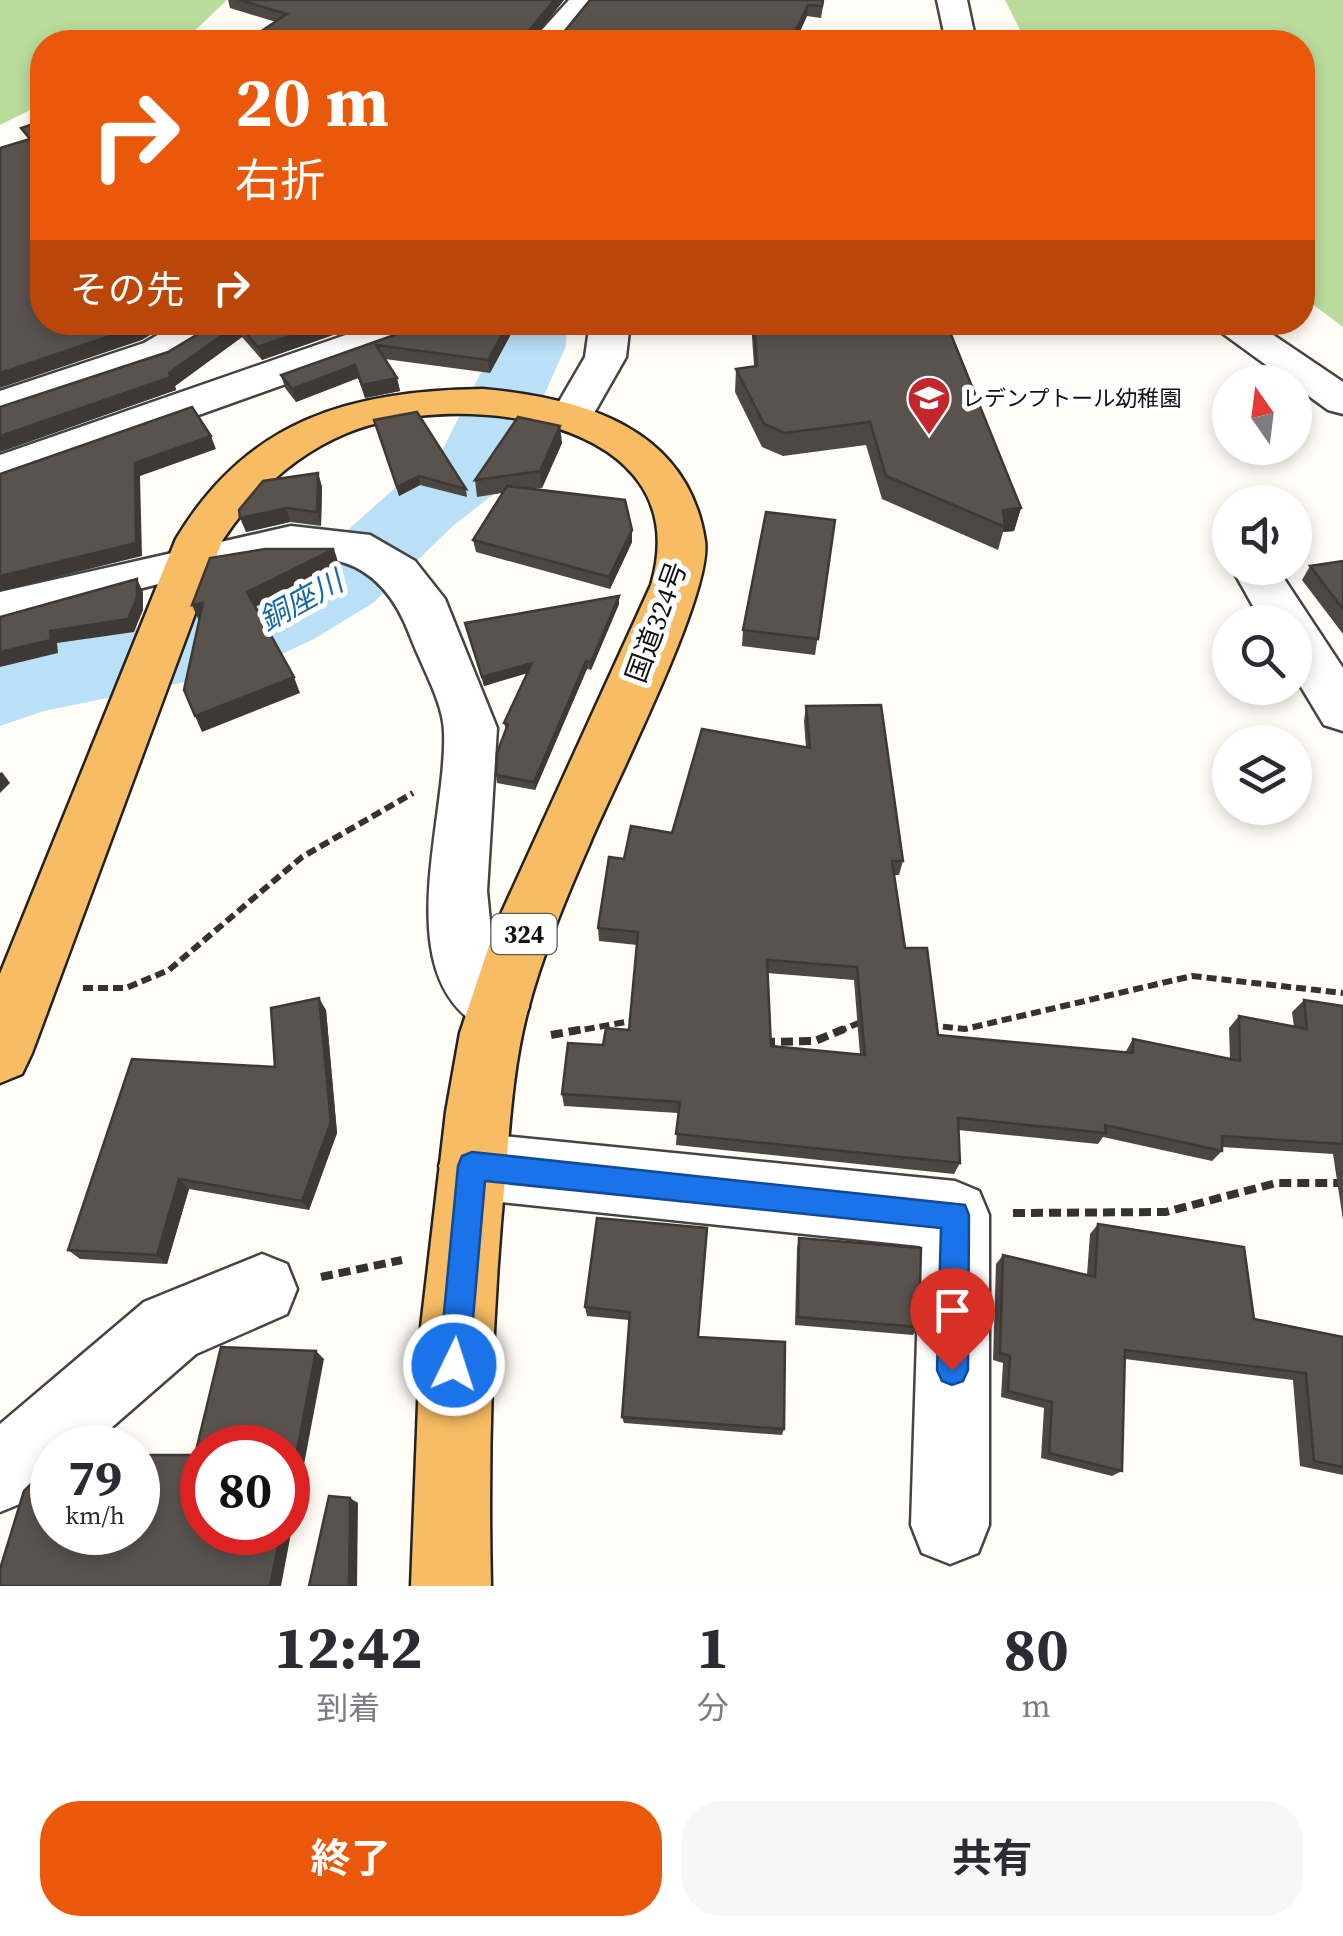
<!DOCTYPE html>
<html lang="ja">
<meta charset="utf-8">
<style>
body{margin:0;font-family:"Source Serif 4","Noto Sans JP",serif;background:#f7f7f7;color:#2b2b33;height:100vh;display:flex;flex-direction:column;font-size:38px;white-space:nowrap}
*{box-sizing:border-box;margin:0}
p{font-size:32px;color:#7c7c81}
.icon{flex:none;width:55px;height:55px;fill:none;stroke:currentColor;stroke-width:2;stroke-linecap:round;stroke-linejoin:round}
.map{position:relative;height:1586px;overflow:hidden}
.sheet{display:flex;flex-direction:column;background:#fff;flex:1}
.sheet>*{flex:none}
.hud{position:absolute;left:30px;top:30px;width:1285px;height:305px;border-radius:40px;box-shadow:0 5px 15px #0003;background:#ea580c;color:#fff;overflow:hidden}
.needle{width:65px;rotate:346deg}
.tools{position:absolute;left:1212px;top:365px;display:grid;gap:20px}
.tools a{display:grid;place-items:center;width:100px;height:100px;border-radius:50%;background:#fff;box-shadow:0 5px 15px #0003;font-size:50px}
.speed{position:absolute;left:30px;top:1425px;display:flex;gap:20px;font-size:50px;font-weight:700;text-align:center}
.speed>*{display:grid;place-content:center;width:130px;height:130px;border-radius:50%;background:#fff;box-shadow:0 5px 15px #0003;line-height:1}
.speed small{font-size:25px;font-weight:400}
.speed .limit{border:15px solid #d22;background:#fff;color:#111}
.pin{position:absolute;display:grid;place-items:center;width:85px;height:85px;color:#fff;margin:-102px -42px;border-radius:50% 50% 50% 0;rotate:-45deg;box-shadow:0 0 10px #0007}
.pin .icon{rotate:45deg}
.me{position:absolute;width:110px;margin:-55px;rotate:4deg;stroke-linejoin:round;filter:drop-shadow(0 0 8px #0008)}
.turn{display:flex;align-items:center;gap:35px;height:210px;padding:0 40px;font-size:45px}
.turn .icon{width:130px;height:130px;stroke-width:2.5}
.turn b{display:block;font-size:70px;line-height:85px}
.then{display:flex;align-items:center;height:95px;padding:0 40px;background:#0003;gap:20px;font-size:38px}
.eta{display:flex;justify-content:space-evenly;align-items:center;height:170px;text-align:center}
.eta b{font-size:60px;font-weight:700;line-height:70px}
.action{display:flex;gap:20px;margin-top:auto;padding:20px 40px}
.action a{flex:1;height:115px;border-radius:40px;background:#ea580c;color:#fff;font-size:40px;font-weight:700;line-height:115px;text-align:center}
.action a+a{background:#f7f7f7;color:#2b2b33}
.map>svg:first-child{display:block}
.forest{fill:#b9dc9c}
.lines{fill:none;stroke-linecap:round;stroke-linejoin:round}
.river{fill:#b9e0f7;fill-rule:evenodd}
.minor-casing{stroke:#444;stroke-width:5}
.tertiary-casing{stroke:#444;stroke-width:5}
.trunk-casing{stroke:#222;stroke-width:5}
.path-far2{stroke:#333;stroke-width:4;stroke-dasharray:6 2.5;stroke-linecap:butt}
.path-far1{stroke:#333;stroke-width:6;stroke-dasharray:10 5;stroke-linecap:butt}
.path{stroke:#333;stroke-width:8;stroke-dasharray:12 6;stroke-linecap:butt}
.minor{fill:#fff;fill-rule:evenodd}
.tertiary{fill:#fff;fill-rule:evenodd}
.trunk{fill:#f7bc64;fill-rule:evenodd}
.wall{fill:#4d4742;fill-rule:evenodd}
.shaded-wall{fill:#3f3936}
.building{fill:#5a524d;stroke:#3f3936;stroke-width:2.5;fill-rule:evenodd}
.route{fill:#1a73e8;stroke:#114b97;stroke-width:2.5}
.labels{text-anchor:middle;stroke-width:10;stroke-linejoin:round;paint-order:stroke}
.far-poi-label{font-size:22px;fill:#111;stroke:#fff;text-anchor:start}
.shield{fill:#fff;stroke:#585858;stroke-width:2.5}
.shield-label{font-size:25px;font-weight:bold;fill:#111}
.street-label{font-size:28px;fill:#111;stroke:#fff}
.water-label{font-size:30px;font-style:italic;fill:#1768a6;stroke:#fff}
</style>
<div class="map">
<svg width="1343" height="1586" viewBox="0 0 1343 1586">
<rect width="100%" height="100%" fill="#fffdf5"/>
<!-- forest -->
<g class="forest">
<path d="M0,0H227L183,42H42V104L0,125Z"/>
<path d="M1005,0H1343V327L1303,297L1302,42H1026Z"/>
</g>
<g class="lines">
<!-- river -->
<path class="river" d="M497,322H567L566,346L503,487L454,525L373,603L314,639L249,669L44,711L0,726V655L32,645L202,616L313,561L396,487L440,455L494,346Z"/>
<defs>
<g id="minor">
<path d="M291,526L370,535L415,561L445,599L497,728L487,891L494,962L520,987L529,1007L520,1027L498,1035C381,991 448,823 444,731C443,702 421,665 411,638C399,605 379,573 342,562C275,543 74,608 0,628V592Z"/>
<path d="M1230,565L1277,568L1343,668V731L1324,725L1295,677V622H1262Z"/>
<path d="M472,1133L955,1181L979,1191L989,1215V1525L978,1553L950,1564L922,1553L911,1525L920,1246L472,1199L448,1189L439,1166L448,1143Z"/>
<path d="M262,1254L287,1264L297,1289L287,1314L196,1354L88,1448H52V1479L27,1501L0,1512V1424L144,1302Z"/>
</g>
<g id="tertiary">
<path d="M569,0H600L562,42H531Z"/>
<path d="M937,0H967L976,42H946Z"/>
<path d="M180,322H230L224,330L172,361L0,418V391L144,343Z"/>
<path d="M383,322H443L437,330L0,486V455Z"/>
<path d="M590,322H630L626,357L589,422L574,425L559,422L553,412L585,357Z"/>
<path d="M1207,322H1254L1343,382V414L1328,410Z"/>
</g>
<path id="trunk" d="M483,389C582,398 688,427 705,541C713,593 614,785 590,843C566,898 542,955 527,1013C513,1067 510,1123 505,1178C492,1314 488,1450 491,1586H411L421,1327L446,1112L460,1033L496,925L651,585C701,416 457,388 347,433C294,455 253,494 222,541L32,1053L22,1074L0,1083V974L176,539C248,419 350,391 483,389Z"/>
</defs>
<!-- minor casing -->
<use href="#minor" class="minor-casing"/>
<!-- tertiary casing -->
<use href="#tertiary" class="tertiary-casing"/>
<!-- trunk casing -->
<use href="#trunk" class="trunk-casing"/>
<!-- path-far2 -->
<path class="path-far2" d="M206,42L211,39"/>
<!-- path-far1 -->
<g class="path-far1">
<path d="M83,988H126L169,970L302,857L413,793"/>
<path d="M928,1025L965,1029L1192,976L1343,993"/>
<path d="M570,1032L637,1020"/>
<path d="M837,1032L861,1022"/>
</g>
<!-- path -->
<g class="path">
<path d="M551,1035L584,1029"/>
<path d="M763,1042L815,1041L844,1029"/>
<path d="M1013,1213L1166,1212L1276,1183H1343"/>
<path d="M321,1277L402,1260"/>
</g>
<!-- minor -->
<use href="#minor" class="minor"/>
<!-- tertiary -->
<use href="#tertiary" class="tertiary"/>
<!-- trunk -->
<use href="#trunk" class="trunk"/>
</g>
<!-- wall -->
<g class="wall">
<path d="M228,0H564L538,33L564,32L824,0L821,18L807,16L795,42H255L254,36L276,22L230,8Z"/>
<path d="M218,322H370L262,360L242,337L175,386L176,390L0,452Z"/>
<path d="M431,322L512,332L490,373L385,359L397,378L400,391L365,398L358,378L296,402L285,388L281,375Z"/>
<path d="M751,322H807L808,334L1021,508L1014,531L1003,532L998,550L882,499L866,445L783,456L762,447L735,392L736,369L754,366Z"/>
<path d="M374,420L466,489L467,497L420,485L399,496Z"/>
<path d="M562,443L542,488L532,489L632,530V542L610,589L476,552L473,540L502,493L477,497L475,480Z"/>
<path d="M318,473L322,487L321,526L290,522L246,532Z"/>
<path d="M835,520L815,655L742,646L743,630Z"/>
<path d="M1343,561V634L1302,580L1310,566Z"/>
<path d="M619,596V604L591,670L587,669L535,790L497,783L496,775L506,731L504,723L528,673L484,686L465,623Z"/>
<path d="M806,706L903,861L899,875H894L905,948L938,1035L1125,1053L1133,1039L1230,1059L1229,1028L1239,1016L1294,1027L1292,1012L1304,1000L1343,1006V1220L1333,1154L1222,1147V1151L1212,1161L1103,1137L1098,1144L958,1130L960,1163L954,1174L676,1145L678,1113L564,1106L562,1094L603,1045L629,1030L637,945L599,941L598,928L624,859L672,833L806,748L804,721ZM767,973L854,980L860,1055L771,1046Z"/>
<path d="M326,1010L337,1133L309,1210L189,1189L167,1264L80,1259L68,1250L275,1067Z"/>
<path d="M597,1218L698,1337L784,1429L782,1435L624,1423L622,1417L629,1320L587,1316L585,1307Z"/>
<path d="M1098,1224L1254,1319L1343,1337V1475L1300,1466L1293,1380L1125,1359L1122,1471L1112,1476L1041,1458L1044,1408L1001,1397L1003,1363L993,1360L996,1264L1003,1255L1087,1275L1090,1234Z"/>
<path d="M799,1238L919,1327L913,1335L795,1325L797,1248Z"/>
</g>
<!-- shaded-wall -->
<g class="shaded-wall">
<path d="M554,0H564L530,42L527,33Z"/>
<path d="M808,5L807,16L795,42H790Z"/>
<path d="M145,322H172L142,340L0,388V373Z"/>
<path d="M330,322H370L262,360L258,347Z"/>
<path d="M509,322H510L512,332L490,373L488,360Z"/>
<path d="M238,324L242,337L175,386L176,390L0,452V436L169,373Z"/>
<path d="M355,365L358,378L296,402L292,389Z"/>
<path d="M397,378L400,391L365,398L362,385Z"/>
<path d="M560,426L562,443L542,488L540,471Z"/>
<path d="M211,436L216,449L140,476L142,556L0,591V576L135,463Z"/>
<path d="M318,473L322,487L321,526L317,512Z"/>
<path d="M419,476L420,485L399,496L397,487Z"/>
<path d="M286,508L290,522L246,532L240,518Z"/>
<path d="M1021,508L1014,531L1003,532L1005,527L1003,510Z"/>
<path d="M632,530V542L610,589L609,577Z"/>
<path d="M334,549L339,565L253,608L247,592Z"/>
<path d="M137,579L143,592V610L134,632L57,643L58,653L0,667V652L50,631Z"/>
<path d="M619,596V604L591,670V662Z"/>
<path d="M203,603L199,621L192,605Z"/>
<path d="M586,661L587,669L535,790L534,782Z"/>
<path d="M532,663L533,671L484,686L482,677Z"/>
<path d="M294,677L300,693L202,732L195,716Z"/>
<path d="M2,772L10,783L0,793V773Z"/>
<path d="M319,998L326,1010L337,1133L309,1210L302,1201Z"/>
<path d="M179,1179L189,1189L167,1264L157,1255Z"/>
<path d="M316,1351L324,1359L281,1586H270L281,1532H288V1498Z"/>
<path d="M350,1498L358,1503L357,1586H349Z"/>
</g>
<!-- building -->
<g class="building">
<path d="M239,0H554L527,33L564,32L590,0H823L822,6L808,5L790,42H678L646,38L651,42H279L254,36L287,14Z"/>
<path d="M42,121V322H145L137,327L0,373V148L30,139L21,128Z"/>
<path d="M218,322H330L258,347L238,324L169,373L171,377L0,436V407L168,352Z"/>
<path d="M431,322H509L488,360L376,345L397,378L362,385L355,365L292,389L281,375Z"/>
<path d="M754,322H807L808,334L948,327L1021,508L1003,510L1005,527L886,476L870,422L785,433L764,424L736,369L757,366Z"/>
<path d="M192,407L211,436L135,463L136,543L0,576V474Z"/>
<path d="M417,412L466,489L419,476L397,487L374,420Z"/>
<path d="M518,417L560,426L540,471L475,480Z"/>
<path d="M318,473L317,512L286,508L240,518L239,510L263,481Z"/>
<path d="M507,486L625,500L632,530L609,577L473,540Z"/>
<path d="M766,512L835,520L818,639L743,630Z"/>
<path d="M265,549H334L247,592L294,677L195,716L184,690L203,603L192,605L210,558Z"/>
<path d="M1343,561V609L1310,566Z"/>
<path d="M137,579V598L128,619L50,631L51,640L0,652V617Z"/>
<path d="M619,596L591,662L586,661L534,782L496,775L497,753L508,724L504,723L532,663L482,677L465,623Z"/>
<path d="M881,705L903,861H892L905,948H927L938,1035L1133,1053V1039L1240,1061L1239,1016L1307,1029L1304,1000L1343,1006V1144L1222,1136V1151L1105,1125L1106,1133L958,1118L960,1163L676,1134L680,1102L562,1094L568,1043L603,1045L606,1028L629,1030L638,932L598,928L609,857L624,859L631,826L672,833L702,729L810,748L806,706ZM767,960L857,967L865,1055L771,1046Z"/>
<path d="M319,998L331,1122L302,1201L179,1179L157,1255L68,1250L132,1059L275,1067L271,1008Z"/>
<path d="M597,1218L707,1228L698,1337L785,1342L784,1429L622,1417L630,1312L585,1307Z"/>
<path d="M1098,1224L1244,1247L1254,1319L1343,1337V1467L1314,1461L1306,1373L1125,1350L1122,1471L1049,1453L1052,1402L1008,1391L1010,1356L1000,1353L1003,1255L1095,1277Z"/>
<path d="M799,1238L921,1248L919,1327L798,1317Z"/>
<path d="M221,1347L316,1351L288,1498V1448H202V1532H281L270,1586H0V1569L24,1491L32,1483L52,1484V1532H138V1455H195Z"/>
<path d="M329,1496L350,1498L349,1586H309Z"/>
</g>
<!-- route -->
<path class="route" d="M472,1152L965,1205L969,1215L968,1370L963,1381L952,1385L942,1381L937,1370L941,1228L485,1181L469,1365L465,1375L454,1380L443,1375L439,1365L458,1166L462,1156Z"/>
<!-- icons -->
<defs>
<symbol id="school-pin" viewBox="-11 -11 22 30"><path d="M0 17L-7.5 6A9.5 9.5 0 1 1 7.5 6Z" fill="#c4262e" stroke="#fff"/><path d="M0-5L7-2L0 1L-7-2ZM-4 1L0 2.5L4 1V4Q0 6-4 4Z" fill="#fff"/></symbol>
</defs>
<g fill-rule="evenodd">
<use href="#school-pin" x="904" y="373" width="50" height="68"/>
</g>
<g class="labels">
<!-- far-poi labels -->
<g class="far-poi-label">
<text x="962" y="406">レデンプトール幼稚園</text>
</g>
<!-- shield labels -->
<rect class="shield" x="491.5" y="914" width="65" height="40" rx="8"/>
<g class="shield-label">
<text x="524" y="943">324</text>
</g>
<!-- street labels -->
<g class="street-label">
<text transform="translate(656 622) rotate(-70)" y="10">国道324号</text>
</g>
<!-- water labels -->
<g class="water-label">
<text transform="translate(301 601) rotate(-29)" y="10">銅座川</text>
</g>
</g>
</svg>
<div class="tools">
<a><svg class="needle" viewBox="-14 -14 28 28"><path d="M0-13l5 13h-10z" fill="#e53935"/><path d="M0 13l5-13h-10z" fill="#7c7c81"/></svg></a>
<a><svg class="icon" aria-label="sound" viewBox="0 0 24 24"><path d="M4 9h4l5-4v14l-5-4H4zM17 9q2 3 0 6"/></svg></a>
<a><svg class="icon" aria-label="search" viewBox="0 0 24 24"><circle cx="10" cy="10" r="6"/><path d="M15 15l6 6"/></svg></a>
<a><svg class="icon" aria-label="layers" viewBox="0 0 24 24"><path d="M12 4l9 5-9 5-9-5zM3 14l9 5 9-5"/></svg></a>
</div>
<div class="speed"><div>79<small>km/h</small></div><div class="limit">80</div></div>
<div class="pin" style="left:952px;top:1370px;background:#d93025"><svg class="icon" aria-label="arrive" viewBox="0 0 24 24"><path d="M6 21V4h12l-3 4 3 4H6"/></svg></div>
<svg class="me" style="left:454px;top:1365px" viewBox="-20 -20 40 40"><circle r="17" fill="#1a73e8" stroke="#fff" stroke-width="3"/><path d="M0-11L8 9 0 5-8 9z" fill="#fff"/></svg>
<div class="hud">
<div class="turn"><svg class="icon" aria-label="right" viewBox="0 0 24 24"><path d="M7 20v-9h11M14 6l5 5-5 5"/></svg><div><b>20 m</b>右折</div></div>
<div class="then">その先<svg class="icon" aria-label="right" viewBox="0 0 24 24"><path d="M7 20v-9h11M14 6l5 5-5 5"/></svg></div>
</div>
</div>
<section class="sheet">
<div class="eta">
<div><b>12:42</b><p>到着</p></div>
<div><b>1</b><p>分</p></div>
<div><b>80</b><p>m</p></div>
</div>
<div class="action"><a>終了</a><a>共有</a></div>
</section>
